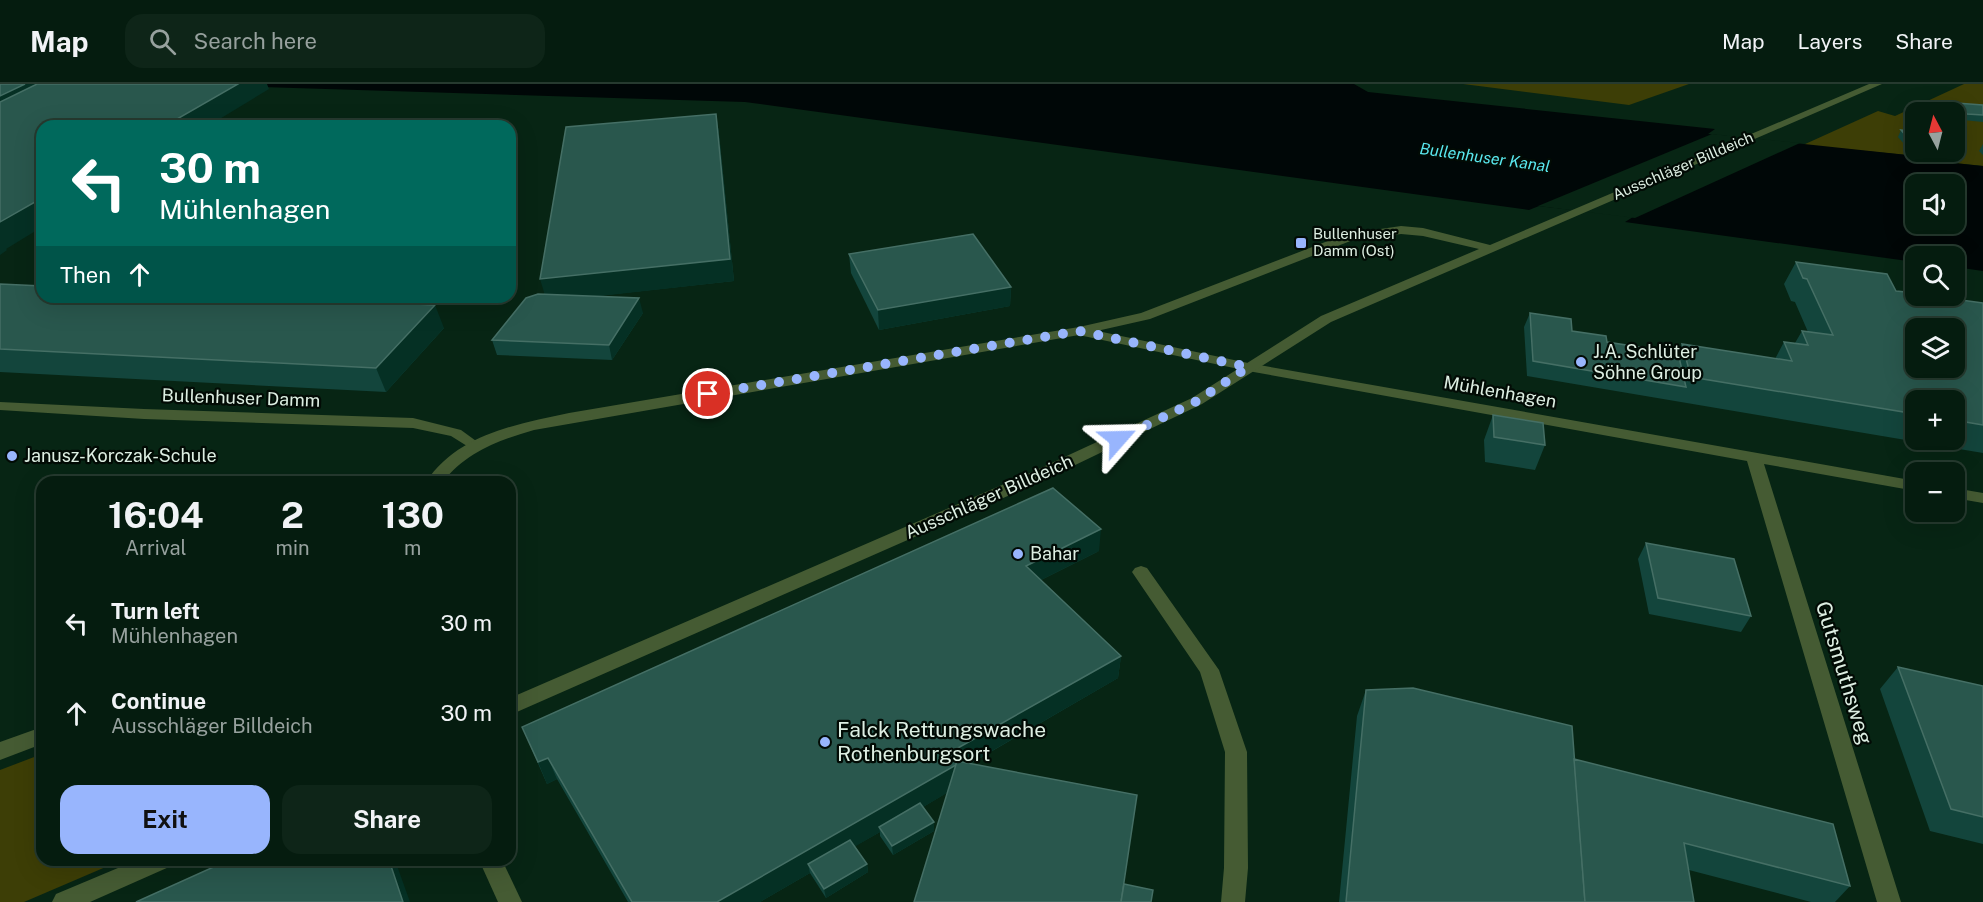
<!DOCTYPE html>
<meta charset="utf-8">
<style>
body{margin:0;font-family:"Public Sans",sans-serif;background:#0e2518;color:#f1f3f6;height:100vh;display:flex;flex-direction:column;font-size:22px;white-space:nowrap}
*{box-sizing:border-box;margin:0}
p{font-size:20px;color:#97a19e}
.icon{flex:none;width:33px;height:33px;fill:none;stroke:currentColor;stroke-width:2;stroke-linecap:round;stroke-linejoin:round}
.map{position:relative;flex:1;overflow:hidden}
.side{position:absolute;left:36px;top:392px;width:480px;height:390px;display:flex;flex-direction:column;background:#051c0f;border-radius:18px;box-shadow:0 6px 24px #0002,0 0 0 2px #263a2f}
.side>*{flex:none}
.banner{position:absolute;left:36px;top:36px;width:480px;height:183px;border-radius:18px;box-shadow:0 6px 24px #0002,0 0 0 2px #263a2f;background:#00695c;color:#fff;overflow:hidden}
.needle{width:39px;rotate:353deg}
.controls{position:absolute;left:1905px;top:18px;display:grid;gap:12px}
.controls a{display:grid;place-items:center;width:60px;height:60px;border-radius:12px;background:#051c0f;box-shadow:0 6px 24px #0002,0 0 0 2px #263a2f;font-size:30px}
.pin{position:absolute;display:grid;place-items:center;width:51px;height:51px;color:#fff;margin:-26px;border:3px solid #fff;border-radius:50%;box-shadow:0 2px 6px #0007}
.me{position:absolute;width:66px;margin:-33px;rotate:65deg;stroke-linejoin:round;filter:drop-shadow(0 0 4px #0008)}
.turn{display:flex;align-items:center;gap:21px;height:126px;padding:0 24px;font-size:27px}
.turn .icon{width:78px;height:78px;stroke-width:2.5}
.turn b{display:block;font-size:42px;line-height:51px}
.then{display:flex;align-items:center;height:57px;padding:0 24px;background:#0003;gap:12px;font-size:22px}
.eta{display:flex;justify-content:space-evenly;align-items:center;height:102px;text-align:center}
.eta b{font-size:36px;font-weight:700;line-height:42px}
.button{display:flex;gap:12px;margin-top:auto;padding:12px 24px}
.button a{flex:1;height:69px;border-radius:18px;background:#98b5fd;color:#111;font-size:24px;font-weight:700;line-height:69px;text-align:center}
.button a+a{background:#0e2518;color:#f1f3f6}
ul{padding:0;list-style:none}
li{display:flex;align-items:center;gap:18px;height:90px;padding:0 24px}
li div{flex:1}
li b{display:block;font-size:22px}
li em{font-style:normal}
header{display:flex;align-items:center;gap:36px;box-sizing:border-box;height:84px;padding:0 30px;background:#051c0f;border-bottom:2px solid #263a2f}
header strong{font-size:28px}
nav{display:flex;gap:33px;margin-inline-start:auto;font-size:21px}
.search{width:420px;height:54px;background:#0e2518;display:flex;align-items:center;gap:15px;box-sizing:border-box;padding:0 21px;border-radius:18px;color:#97a19e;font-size:22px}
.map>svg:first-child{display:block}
.green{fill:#3d3e06;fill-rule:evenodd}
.water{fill:#000707;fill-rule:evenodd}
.pier{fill:#072514}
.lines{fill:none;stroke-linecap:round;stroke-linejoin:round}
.minor{fill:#455b33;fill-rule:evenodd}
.tertiary{fill:#455b33;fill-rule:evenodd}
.wall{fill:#13453c;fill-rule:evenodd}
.shaded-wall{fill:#053024}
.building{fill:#29574d;stroke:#456f65;stroke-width:1.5;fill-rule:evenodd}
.route{stroke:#98b5fd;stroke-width:10;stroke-dasharray:0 18}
.poi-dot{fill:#98b5fd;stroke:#020b05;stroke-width:2}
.labels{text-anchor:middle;stroke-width:4.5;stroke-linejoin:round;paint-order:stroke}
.far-street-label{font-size:15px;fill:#ddeee2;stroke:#020b05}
.far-poi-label{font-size:15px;fill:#ddeee2;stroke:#020b05;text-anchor:start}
.far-water-label{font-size:16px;font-style:italic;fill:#59e7ee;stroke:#020b05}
.poi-label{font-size:18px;fill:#ddeee2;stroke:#020b05;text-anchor:start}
.street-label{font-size:18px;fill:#ddeee2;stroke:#020b05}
.near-street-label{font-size:21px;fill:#ddeee2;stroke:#020b05}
.near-poi-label{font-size:21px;fill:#ddeee2;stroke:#020b05;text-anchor:start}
</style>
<header>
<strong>Map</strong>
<div class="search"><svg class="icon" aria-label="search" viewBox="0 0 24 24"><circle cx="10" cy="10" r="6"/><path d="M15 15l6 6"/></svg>Search here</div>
<nav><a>Map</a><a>Layers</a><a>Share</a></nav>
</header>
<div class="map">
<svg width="1983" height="818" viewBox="0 0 1983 818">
<rect width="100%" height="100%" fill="#072514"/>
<!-- green -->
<g class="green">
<path d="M1463,0H1689L1629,21Z"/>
<path d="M1964,0H1983V82L1925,76L1917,72L1803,61L1878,27L1895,32ZM1916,28H1954V68H1916Z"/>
<path d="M42,670V776H122L24,818H0V686Z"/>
</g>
<!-- water -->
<path class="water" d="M163,0H1354L1368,8L1715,45L1708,50L1917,72L1925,76L1983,82V187L1955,183L1954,172H1916L1915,178L1625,138L1633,133L1539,122L1529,126L745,18ZM1916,100H1954V140H1916Z"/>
<!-- pier -->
<path class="pier" d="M1712,50L1800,59L1635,134L1538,122Z"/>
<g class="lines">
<!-- minor -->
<g class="minor">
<path d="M1079,243L1248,279L1916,397V407L1764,380L1901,818H1877L1747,377L1248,287L1074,250L1072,247Z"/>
<path d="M0,318L144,325L413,334L461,346L483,362L475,367L451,352L413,344L144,335L0,326Z"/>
<path d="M1954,404L1983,409V419L1954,414Z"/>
<path d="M1141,482L1147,484L1219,586L1247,668L1248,784L1245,818H1221L1224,784L1225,668L1200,588L1132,488L1135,484Z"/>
<path d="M479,776H502L522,818H498Z"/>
</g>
<!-- tertiary -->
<g class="tertiary">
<path d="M1869,0H1882L1331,238L1202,320L1044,396L510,631V614L1032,388L1192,314L1321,232L1479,165L1423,152L1401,150L1353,156L1150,235L1079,251L534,346C499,356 466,368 443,398H426C458,350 517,340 569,329L1079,243L1141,229L1346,150L1401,142L1423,144L1490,161Z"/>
<path d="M42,643V660L0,676V658Z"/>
<path d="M137,776H173L169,783L90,818H52L56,810Z"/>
</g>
</g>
<!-- wall -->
<g class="wall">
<path d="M1956,19L1983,21V38L1963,36L1953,25Z"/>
<path d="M716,30L719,50L734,197L596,212L643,229L612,276L497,271L492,256L544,210Z"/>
<path d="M1901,46L1916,48V61L1904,60L1898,53Z"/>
<path d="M1983,60V71L1979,67Z"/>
<path d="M849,170L1011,203L1010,222L879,246L851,189Z"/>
<path d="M1796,178L1896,207L1983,219V369L1527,292L1524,243L1530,229L1572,247L1607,258L1678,269L1682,260L1775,275L1784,258L1795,259L1802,247L1808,248L1795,218L1791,217L1784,200ZM1916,316H1954V356H1916Z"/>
<path d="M0,200L444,244L386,308L0,288Z"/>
<path d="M1493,331L1545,361L1535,386L1485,378L1484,356Z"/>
<path d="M1646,459L1751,532L1741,548L1649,530L1638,475Z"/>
<path d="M1099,467L1041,496L1121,572L1118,594L970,680L1124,800L1151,818L948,708L923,723L934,747L893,771L880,752V748L855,762L867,780L868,788L826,814L810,789L760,818H628L557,695L547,700L522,643Z"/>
<path d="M1898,583L1983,602V760L1930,747L1880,605Z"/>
<path d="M1366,606L1574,675L1850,802L1835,818H1811L1689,786L1694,818H1339L1357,632Z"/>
</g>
<!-- shaded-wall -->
<g class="shaded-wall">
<path d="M25,0H73L0,36V12Z"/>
<path d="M238,0H267L269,5L208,42H165Z"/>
<path d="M716,30L719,50L734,197L547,218L540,195Z"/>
<path d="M42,114V143L6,165L7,166L0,171V138Z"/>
<path d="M1011,203L1010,222L879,246L878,226Z"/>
<path d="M639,214L643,229L612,276L609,261Z"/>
<path d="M435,221L444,244L386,308L376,284Z"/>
<path d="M1101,445L1099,467L1025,504L1026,482Z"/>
<path d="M1121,572L1118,594L959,686V702L882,747L879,743L880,748L813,787L808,780L810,789L760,818H717L949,669Z"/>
<path d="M548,674L557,695L547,700L538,678Z"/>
<path d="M934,738V747L893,771L892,762Z"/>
<path d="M389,776H395L410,818H403Z"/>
<path d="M867,780L868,788L826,814L824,805Z"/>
</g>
<!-- building -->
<g class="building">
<path d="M0,0H25L0,12Z"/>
<path d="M37,0H238L165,42H42V114L0,138V18Z"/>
<path d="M1956,19L1983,21V31L1967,30Z"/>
<path d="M716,30L730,175L540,195L566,43Z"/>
<path d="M1901,46L1916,48V54L1907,53Z"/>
<path d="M973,150L1011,203L878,226L849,170Z"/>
<path d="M1796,178L1887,190L1896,207L1916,209V212H1932L1983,219V341L1954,336V316H1916V330L1691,293L1682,260L1792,277L1784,258L1808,261L1802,247L1833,251L1807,195L1803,194ZM1916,244H1954V284H1916Z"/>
<path d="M0,200L42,202V213H277L435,221L376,284L0,265Z"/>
<path d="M538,210L639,214L609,261L492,256L526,214Z"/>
<path d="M1530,229L1571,235L1572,247L1606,252L1607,258L1678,269L1686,303L1533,277Z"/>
<path d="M1493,331L1543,339L1545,361L1494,353Z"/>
<path d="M1053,404L1101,445L1026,482L1121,572L949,669L957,678L956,681L717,818H632L548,674L538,678L522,643Z"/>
<path d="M1646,459L1734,475L1751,532L1658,514Z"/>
<path d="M1898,583L1983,602V733L1951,725Z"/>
<path d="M1413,604L1572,642L1585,818H1346L1366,606Z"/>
<path d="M1574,675L1833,740L1850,802L1684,759L1694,818H1585Z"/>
<path d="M957,677L1137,711L1121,818H914Z"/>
<path d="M920,719L934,738L892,762L879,743Z"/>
<path d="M850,756L867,780L824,805L808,780Z"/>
<path d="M229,776H389L403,818H136Z"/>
<path d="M1124,800L1153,806L1151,818H1121Z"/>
</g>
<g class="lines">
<!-- route -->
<path class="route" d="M708,310L1079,247L1248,283L1197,317L1118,355"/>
</g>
<!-- markers -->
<g class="poi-dot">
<rect x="1295" y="153" width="12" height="12" rx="3"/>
<circle cx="1581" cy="278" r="6"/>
<circle cx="12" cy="372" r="6"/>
<circle cx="1018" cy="470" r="6"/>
<circle cx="825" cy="658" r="6"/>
</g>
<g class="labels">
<!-- far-street labels -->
<g class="far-street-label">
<text transform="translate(1683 82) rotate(-23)" y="5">Ausschläger Billdeich</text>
</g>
<!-- far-poi labels -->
<g class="far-poi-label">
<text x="1313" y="155">Bullenhuser<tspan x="1313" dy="17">Damm (Ost)</tspan></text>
</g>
<!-- far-water labels -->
<g class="far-water-label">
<text transform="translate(1485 73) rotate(8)" y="6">Bullenhuser Kanal</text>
</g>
<!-- poi labels -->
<g class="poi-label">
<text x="1593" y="274">J.A. Schlüter<tspan x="1593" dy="21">Söhne Group</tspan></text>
<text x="24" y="378">Janusz-Korczak-Schule</text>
<text x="1030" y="476">Bahar</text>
</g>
<!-- street labels -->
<g class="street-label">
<text transform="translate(1500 308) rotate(10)" y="6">Mühlenhagen</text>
<text transform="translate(241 314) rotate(2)" y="6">Bullenhuser Damm</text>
<text transform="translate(989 413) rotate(-24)" y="6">Ausschläger Billdeich</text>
</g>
<!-- near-street labels -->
<g class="near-street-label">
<text transform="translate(1844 589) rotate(73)" y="7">Gutsmuthsweg</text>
</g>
<!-- near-poi labels -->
<g class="near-poi-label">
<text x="837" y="653">Falck Rettungswache<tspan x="837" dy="24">Rothenburgsort</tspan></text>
</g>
</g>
</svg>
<div class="controls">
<a><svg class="needle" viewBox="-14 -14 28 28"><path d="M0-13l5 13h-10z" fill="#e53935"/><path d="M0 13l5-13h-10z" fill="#97a19e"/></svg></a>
<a><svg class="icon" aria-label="sound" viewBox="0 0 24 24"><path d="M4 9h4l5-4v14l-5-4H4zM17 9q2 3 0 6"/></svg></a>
<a><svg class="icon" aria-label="search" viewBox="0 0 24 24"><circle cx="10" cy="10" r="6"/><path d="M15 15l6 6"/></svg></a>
<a><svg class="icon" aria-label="layers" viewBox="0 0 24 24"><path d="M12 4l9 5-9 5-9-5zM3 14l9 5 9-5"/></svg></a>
<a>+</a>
<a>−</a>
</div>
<div class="pin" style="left:708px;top:310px;background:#d93025"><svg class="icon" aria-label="arrive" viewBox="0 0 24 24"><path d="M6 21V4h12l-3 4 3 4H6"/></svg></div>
<svg class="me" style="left:1118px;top:355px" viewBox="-20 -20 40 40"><path d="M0-17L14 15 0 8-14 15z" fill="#98b5fd" stroke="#fff" stroke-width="4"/></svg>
<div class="banner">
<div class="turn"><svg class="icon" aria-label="left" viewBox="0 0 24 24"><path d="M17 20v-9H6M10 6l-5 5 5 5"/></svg><div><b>30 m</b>Mühlenhagen</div></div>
<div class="then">Then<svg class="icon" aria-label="ahead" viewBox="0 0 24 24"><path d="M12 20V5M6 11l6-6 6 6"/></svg></div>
</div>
<section class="side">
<div class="eta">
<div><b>16:04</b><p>Arrival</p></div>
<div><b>2</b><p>min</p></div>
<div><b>130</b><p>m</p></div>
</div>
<ul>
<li><svg class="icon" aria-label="left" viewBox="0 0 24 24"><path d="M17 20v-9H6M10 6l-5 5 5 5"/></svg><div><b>Turn left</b><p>Mühlenhagen</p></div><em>30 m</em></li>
<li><svg class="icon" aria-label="ahead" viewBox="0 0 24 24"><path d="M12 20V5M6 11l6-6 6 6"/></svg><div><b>Continue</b><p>Ausschläger Billdeich</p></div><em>30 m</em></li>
</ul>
<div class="button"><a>Exit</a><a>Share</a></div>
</section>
</div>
